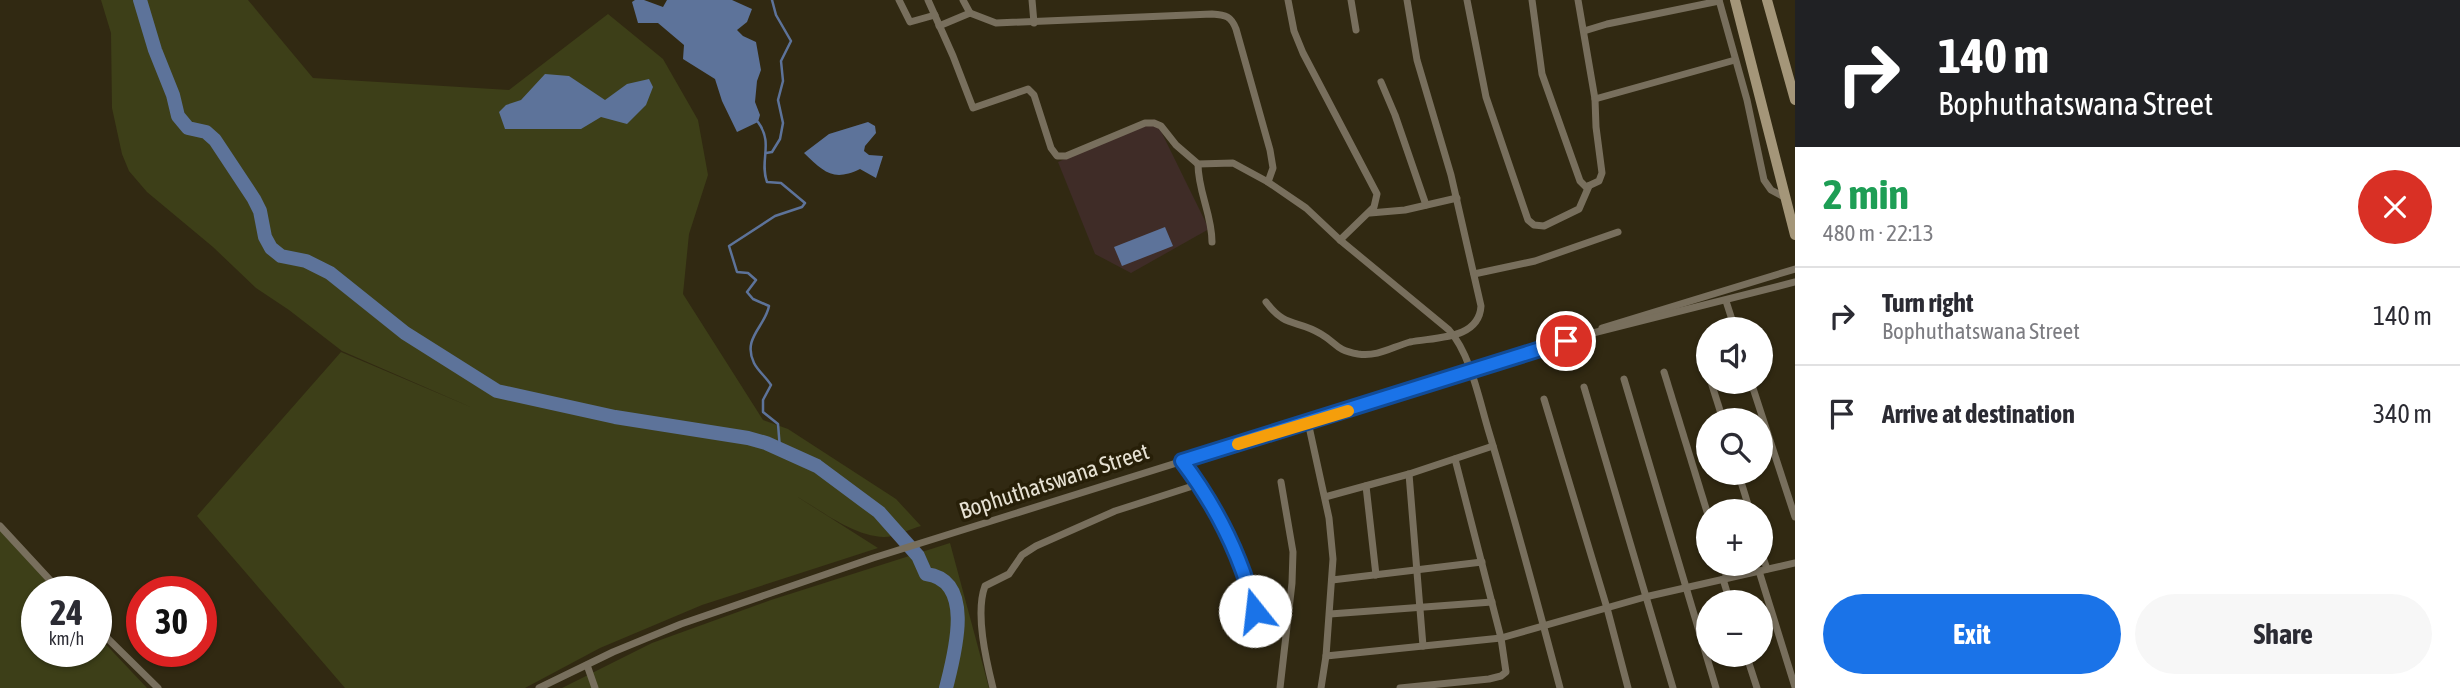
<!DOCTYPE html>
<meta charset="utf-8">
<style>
body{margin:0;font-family:"Asap Condensed",sans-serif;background:#f7f7f7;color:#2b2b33;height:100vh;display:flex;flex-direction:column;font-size:26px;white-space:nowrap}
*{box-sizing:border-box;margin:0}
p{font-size:23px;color:#7c7c81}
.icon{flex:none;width:38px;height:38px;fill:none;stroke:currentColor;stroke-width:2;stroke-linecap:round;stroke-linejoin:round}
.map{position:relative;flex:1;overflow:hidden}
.drawer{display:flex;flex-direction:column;background:#fff;width:665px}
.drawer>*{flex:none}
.hud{background:#202124;color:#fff;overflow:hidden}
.buttons{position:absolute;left:1696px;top:317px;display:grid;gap:14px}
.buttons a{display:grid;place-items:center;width:77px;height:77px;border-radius:50%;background:#fff;box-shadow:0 2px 5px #0004;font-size:35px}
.speed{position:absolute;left:21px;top:576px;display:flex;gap:14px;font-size:35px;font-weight:700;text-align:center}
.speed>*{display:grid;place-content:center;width:91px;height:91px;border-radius:50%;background:#fff;box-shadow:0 2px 5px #0004;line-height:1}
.speed small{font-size:18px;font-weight:400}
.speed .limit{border:10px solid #d22;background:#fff;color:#111}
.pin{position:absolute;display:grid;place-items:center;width:60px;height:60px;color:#fff;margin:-30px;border:4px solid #fff;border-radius:50%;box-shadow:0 2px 7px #0007}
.me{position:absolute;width:77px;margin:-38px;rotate:344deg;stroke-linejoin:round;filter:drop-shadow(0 0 5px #0008)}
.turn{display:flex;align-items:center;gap:24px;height:147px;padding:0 28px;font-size:32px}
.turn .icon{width:91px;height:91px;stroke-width:2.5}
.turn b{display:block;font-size:49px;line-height:60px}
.round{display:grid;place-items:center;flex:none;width:74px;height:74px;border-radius:37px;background:#f7f7f7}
.head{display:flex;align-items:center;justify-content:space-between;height:119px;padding:0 28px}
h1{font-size:42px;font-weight:700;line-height:52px;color:#1e9e55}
.primary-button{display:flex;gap:14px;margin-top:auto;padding:14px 28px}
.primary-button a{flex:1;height:80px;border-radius:42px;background:#1a73e8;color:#fff;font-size:28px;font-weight:700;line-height:80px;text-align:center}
.primary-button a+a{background:#f7f7f7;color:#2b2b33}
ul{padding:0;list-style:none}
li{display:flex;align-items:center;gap:21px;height:98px;padding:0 28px;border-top:2px solid #e1e1e2}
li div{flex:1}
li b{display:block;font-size:26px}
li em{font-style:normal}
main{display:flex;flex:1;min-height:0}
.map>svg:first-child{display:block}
.industrial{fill:#3f2c27}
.green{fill:#3d3f18}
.water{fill:#5d739a}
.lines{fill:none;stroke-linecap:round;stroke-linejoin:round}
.stream{stroke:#5d739a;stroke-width:2.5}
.river{stroke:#5d739a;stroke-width:14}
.minor{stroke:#786f5d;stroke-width:7}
.secondary{stroke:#a49679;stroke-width:10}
.route-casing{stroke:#114b97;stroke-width:18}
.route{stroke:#1a73e8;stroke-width:12}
.slow{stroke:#f59e0b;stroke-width:12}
.labels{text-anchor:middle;stroke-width:7;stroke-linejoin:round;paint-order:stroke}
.street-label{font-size:23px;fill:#e6e1d3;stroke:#271f08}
</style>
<main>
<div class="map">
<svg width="1795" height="688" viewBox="0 0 1795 688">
<rect width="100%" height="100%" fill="#312912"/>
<!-- industrial -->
<path class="industrial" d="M1155,119L1209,229L1131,273L1095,254L1058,162Z"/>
<!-- green -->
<g class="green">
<path d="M101,0H248L313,78L509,90L608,14L663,59L698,120L708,175L689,234L683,294L763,420L788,429L896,499L921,526C910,529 895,537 884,537C853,536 822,511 796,496L878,548L702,605L600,648L525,688H345L197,516L341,352L473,408L342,351L289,310L256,288L213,247L147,192L129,171L122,154L112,108L111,33Z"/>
<path d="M0,530L57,591L37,592V651H96V634L147,688H0Z"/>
<path d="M950,543L989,688H562L652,643L771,600Z"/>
</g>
<!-- water -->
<g class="water">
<path d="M635,0H644L663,7L667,0H732L752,9L747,22L737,30L743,36L756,42L761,70L757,81L755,102L760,115L758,122L737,132L722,101L715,79L683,59L684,45L658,23H638L632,2Z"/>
<path d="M545,74L569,76L605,100L627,84L649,79L653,87L646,105L627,124L601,117L581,129H505L499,112L506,105L521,100Z"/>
<path d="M868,122L875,126L876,133L865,146L864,151L869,155L883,156L876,178L860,169C833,182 824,172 804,153L829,134Z"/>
<path d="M1165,227L1173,246L1122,266L1114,247Z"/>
</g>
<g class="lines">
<!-- stream -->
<g class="stream">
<path d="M758,122C774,144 759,160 767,182L781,183L805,203L802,207L775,216L729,246L737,272L748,273L756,280L747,292L753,299L769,306C765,327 742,338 754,363C758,371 766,377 771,385L763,400V412L778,424L780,449"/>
<path d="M766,153L772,152L780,139L783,123L778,100L783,81L781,61L791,41L776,15L772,0"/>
</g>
<!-- river -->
<path class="river" d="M140,0L155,50L173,95L178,116L188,128L206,132L215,140L254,199L260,211L265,237L271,248L281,256L306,261L330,273L405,333L497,391L615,417L748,438L766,443L817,466L879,512L918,556L926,574C976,580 954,656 946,688"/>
<!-- minor -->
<g class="minor">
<path d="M899,0L910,22L935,15"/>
<path d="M928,0L953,56L973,108L1028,89L1034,95L1051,148L1057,156H1066L1145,123H1154L1161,126L1176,145L1198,164L1233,163L1268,182L1306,208L1340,240L1449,330C1470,353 1479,399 1488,429C1514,515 1537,601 1560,688"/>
<path d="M963,0L970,13L996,23L1212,14C1226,15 1231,16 1236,29L1270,150L1273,168L1268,182"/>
<path d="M1032,0L1034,23"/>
<path d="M1288,0L1294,31L1303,53L1377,194L1374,207L1340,240"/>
<path d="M1351,0L1356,30"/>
<path d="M1467,0L1486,97L1528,220L1534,225L1544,226L1579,209L1589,186"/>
<path d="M1532,0L1542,74L1580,181L1586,187L1599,181L1602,173L1596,127L1595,99L1578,0"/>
<path d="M1719,0L1747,100L1764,180L1771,190L1784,197"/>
<path d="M939,26L970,13"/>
<path d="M1584,31L1607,24L1719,1"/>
<path d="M1381,82L1395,115L1426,205"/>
<path d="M1595,99L1735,60"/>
<path d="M1198,164C1198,192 1212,214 1212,242"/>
<path d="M1370,213L1405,210L1457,198"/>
<path d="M1474,274L1535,261L1618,232"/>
<path d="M1726,301L1735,329"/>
<path d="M1266,302C1286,329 1297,319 1321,334C1338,344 1335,350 1358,354C1378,357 1392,347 1410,342C1435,337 1479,340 1481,306L1451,175L1417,60L1407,0"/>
<path d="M1602,328L1795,269"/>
<path d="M1706,366L1708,371"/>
<path d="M1664,372L1708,515"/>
<path d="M1624,379L1716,688"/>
<path d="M1711,382L1723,420"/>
<path d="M1751,382L1795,517"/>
<path d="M1584,387L1673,688"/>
<path d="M1544,399L1607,608L1628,688"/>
<path d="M1308,422L1329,518L1333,559L1326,656L1321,688"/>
<path d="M1182,461C1216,506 1255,571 1257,629"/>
<path d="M1738,472L1750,511"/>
<path d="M1409,474L1423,646"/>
<path d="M1366,486L1376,575"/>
<path d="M1325,497L1409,474L1493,446"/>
<path d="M0,526L61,592"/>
<path d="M1760,548L1767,569"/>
<path d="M1723,564L1727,578"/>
<path d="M1759,571L1795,687"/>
<path d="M1723,579L1730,602"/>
<path d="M1332,580L1482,562"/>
<path d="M1330,614L1492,602"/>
<path d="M96,627L158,688"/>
<path d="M1746,654L1757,688"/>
<path d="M1326,656L1501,638L1645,597L1795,563"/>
<path d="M587,665L595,688"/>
<path d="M539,688L613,652L681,624L873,558L1589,334L1795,282"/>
<path d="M993,688C986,660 975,613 985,586L1009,574L1022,555L1036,546L1115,511L1199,484"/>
<path d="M1280,688L1292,583L1293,552L1281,482"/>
<path d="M1400,688L1489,679L1501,676L1506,672L1501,638L1455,459"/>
</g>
<!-- secondary -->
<g class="secondary">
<path d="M1735,0L1795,235"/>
<path d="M1767,0L1795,100"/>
</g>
</g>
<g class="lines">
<defs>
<path id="route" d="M1255,611C1241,555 1217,507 1182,461L1566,341"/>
</defs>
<!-- route casing -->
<use href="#route" class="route-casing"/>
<!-- route -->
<use href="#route" class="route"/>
<!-- slow -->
<path class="slow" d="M1238,444L1348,411"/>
</g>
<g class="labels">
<!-- street labels -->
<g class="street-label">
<text transform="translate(1054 481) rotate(-18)" y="8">Bophuthatswana Street</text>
</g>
</g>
</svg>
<div class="buttons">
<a><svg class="icon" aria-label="sound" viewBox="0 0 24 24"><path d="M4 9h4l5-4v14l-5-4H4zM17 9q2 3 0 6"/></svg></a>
<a><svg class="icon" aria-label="search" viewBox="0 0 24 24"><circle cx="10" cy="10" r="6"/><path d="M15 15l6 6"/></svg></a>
<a>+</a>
<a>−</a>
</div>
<div class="speed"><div>24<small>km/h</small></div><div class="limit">30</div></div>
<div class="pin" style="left:1566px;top:341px;background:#d93025"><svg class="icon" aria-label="arrive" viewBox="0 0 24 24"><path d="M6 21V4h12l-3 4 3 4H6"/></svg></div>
<svg class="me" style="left:1255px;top:611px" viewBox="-20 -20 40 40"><circle r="19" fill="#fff"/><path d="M0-13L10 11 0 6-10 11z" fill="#1a73e8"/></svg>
</div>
<section class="drawer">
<div class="hud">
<div class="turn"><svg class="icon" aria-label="right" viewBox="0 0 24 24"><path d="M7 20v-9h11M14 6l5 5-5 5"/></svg><div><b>140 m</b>Bophuthatswana Street</div></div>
</div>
<div class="head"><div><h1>2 min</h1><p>480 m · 22:13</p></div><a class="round" style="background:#d93025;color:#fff"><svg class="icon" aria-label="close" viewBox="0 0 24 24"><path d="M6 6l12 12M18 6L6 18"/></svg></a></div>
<ul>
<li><svg class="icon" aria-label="right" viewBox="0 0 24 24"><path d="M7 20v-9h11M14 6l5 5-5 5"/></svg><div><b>Turn right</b><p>Bophuthatswana Street</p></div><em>140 m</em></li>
<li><svg class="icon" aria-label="arrive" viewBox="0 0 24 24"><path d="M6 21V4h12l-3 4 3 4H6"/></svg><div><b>Arrive at destination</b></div><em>340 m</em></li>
</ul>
<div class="primary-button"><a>Exit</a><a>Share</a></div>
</section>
</main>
